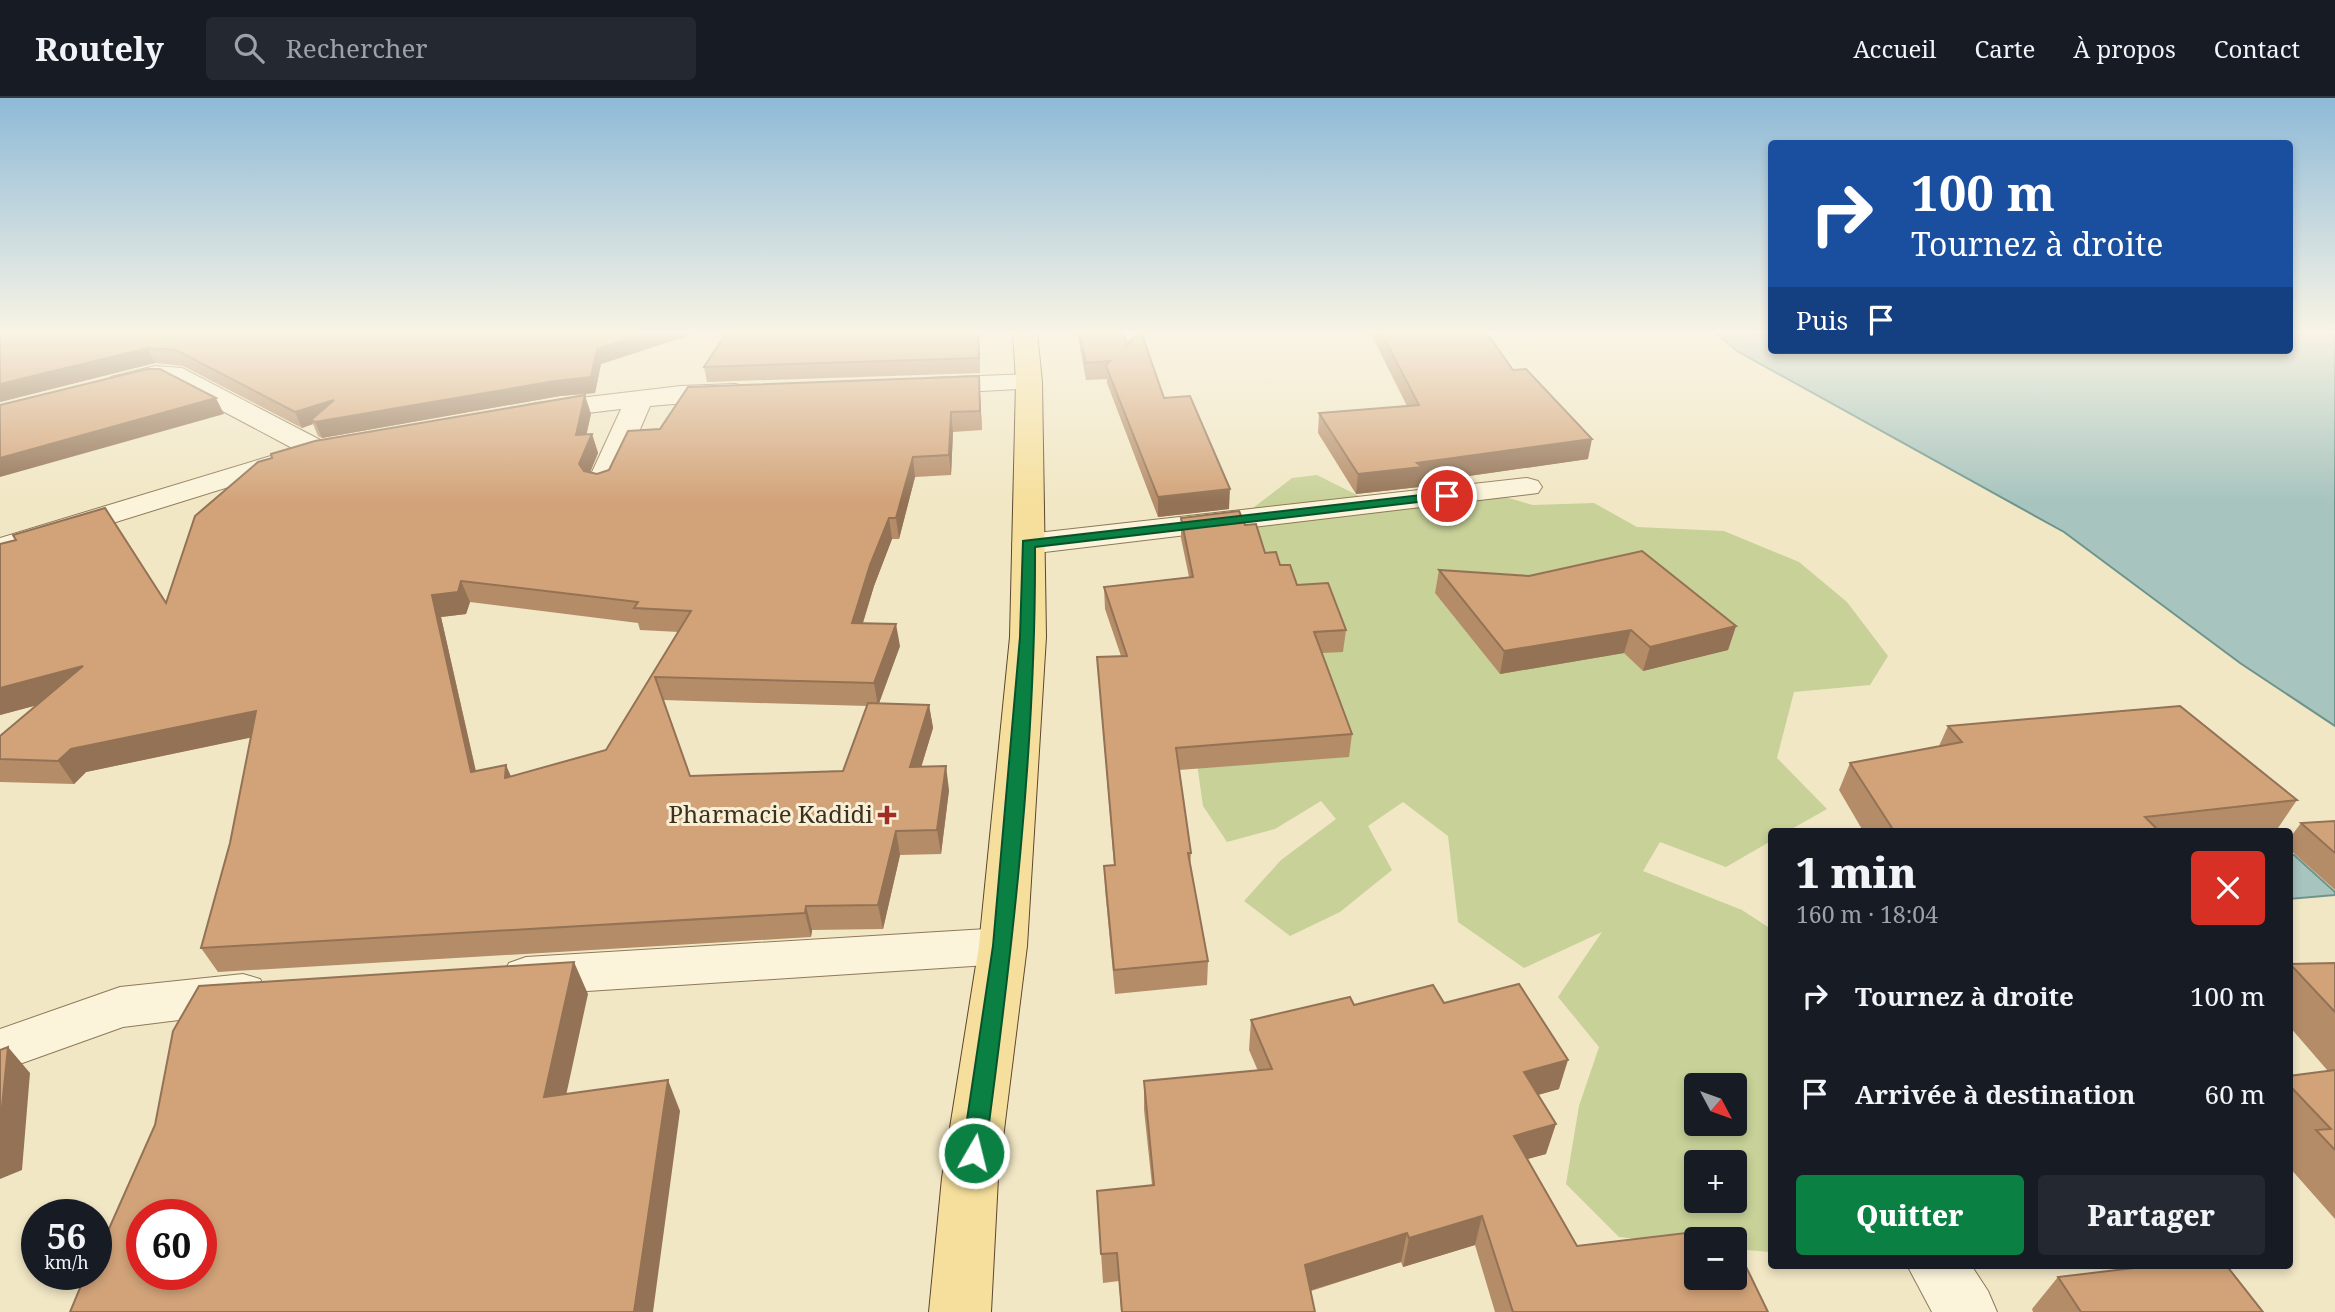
<!DOCTYPE html>
<html lang="fr">
<meta charset="utf-8">
<style>
body{margin:0;font-family:"Noto Serif",serif;background:#242831;color:#f1f3f6;height:100vh;display:flex;flex-direction:column;font-size:26px;white-space:nowrap}
*{box-sizing:border-box;margin:0}
p{font-size:23px;color:#9ea1a6}
.icon{flex:none;width:38px;height:38px;fill:none;stroke:currentColor;stroke-width:2;stroke-linecap:round;stroke-linejoin:round}
.map{position:relative;flex:1;overflow:hidden}
.drawer{position:absolute;left:1768px;top:730px;width:525px;height:441px;display:flex;flex-direction:column;background:#171b24;border-radius:7px;box-shadow:0 4px 10px #0003}
.drawer>*{flex:none}
.hud{position:absolute;left:1768px;top:42px;width:525px;height:214px;border-radius:7px;box-shadow:0 4px 10px #0003;background:#1a4fa0;color:#fff;overflow:hidden}
.needle{width:46px;rotate:131deg}
.fabs{position:absolute;left:1684px;top:975px;display:grid;gap:14px}
.fabs a{display:grid;place-items:center;width:63px;height:63px;border-radius:7px;background:#171b24;box-shadow:0 4px 10px #0003;font-size:35px}
.speed{position:absolute;left:21px;top:1101px;display:flex;gap:14px;font-size:35px;font-weight:700;text-align:center}
.speed>*{display:grid;place-content:center;width:91px;height:91px;border-radius:50%;background:#171b24;box-shadow:0 4px 10px #0003;line-height:1}
.speed small{font-size:18px;font-weight:400}
.speed .limit{border:10px solid #d22;background:#fff;color:#111}
.pin{position:absolute;display:grid;place-items:center;width:60px;height:60px;color:#fff;margin:-30px;border:4px solid #fff;border-radius:50%;box-shadow:0 2px 7px #0007}
.me{position:absolute;width:77px;margin:-38px;rotate:8deg;stroke-linejoin:round;filter:drop-shadow(0 0 5px #0008)}
.turn{display:flex;align-items:center;gap:24px;height:147px;padding:0 28px;font-size:32px}
.turn .icon{width:91px;height:91px;stroke-width:2.5}
.turn b{display:block;font-size:49px;line-height:60px}
.then{display:flex;align-items:center;height:66px;padding:0 28px;background:#0003;gap:14px;font-size:26px}
.round{display:grid;place-items:center;flex:none;width:74px;height:74px;border-radius:7px;background:#242831}
.overview{display:flex;align-items:center;justify-content:space-between;height:119px;padding:0 28px}
h1{font-size:42px;font-weight:800;line-height:52px}
.action{display:flex;gap:14px;margin-top:auto;padding:14px 28px}
.action a{flex:1;height:80px;border-radius:7px;background:#0b8043;color:#fff;font-size:28px;font-weight:800;line-height:80px;text-align:center}
.action a+a{background:#242831;color:#f1f3f6}
ul{padding:0;list-style:none}
li{display:flex;align-items:center;gap:21px;height:98px;padding:0 28px}
li div{flex:1}
li b{display:block;font-size:26px}
li em{font-style:normal}
header{display:flex;align-items:center;gap:42px;box-sizing:border-box;height:98px;padding:0 35px;background:#171b24;border-bottom:2px solid #363941}
header strong{font-size:33px}
nav{display:flex;gap:38px;margin-inline-start:auto;font-size:24px}
.search{width:490px;height:63px;background:#242831;display:flex;align-items:center;gap:18px;box-sizing:border-box;padding:0 24px;border-radius:7px;color:#9ea1a6;font-size:26px}
.map>svg:first-child{display:block}
.green{fill:#c7d198;fill-rule:evenodd}
.water{fill:#a7c4be;stroke:#6d948c;stroke-width:2}
.lines{fill:none;stroke-linecap:round;stroke-linejoin:round}
.minor-casing{stroke:#8e795a;stroke-width:2}
.primary-casing{stroke:#5c462e;stroke-width:2}
.minor{fill:#fbf3da;fill-rule:evenodd}
.primary{fill:#f6df9c;fill-rule:evenodd}
.wall{fill:#b58c68;fill-rule:evenodd}
.shaded-wall{fill:#937255}
.building{fill:#d2a379;stroke:#937255;stroke-width:2;fill-rule:evenodd}
.route{fill:#0b8043;stroke:#07532c;stroke-width:2}
.poi-dot{fill:#a12c25;stroke:#f8f0d6;stroke-width:2.5}
.labels{text-anchor:middle;stroke-width:6;stroke-linejoin:round;paint-order:stroke}
.poi-label{font-size:24px;fill:#3d2f1e;stroke:#f8f0d6;text-anchor:end}
</style>
<header>
<strong>Routely</strong>
<div class="search"><svg class="icon" aria-label="search" viewBox="0 0 24 24"><circle cx="10" cy="10" r="6"/><path d="M15 15l6 6"/></svg>Rechercher</div>
<nav><a>Accueil</a><a>Carte</a><a>À propos</a><a>Contact</a></nav>
</header>
<div class="map">
<svg width="2335" height="1214" viewBox="0 0 2335 1214">
<rect width="100%" height="100%" fill="#f1e7c5"/>
<!-- green -->
<path class="green" d="M1317,377L1363,400L1491,395L1533,407L1594,405L1637,429L1724,433L1799,464L1847,504L1888,558L1870,587L1794,594L1777,660L1827,711L1788,733H1771V743L1726,769L1660,744L1643,773L1742,812L1771,831V1154L1734,1151V1141H1696V1147L1619,1139L1566,1086L1579,1008L1599,949L1558,899L1602,834L1524,870L1458,824L1448,738L1403,704L1368,728L1392,772L1340,814L1290,838L1244,803L1281,762L1336,721L1321,703L1275,731L1227,744L1203,708L1193,637L1240,420L1292,380ZM1696,987H1734V1026H1696ZM1696,1064H1734V1102H1696Z"/>
<!-- water -->
<g class="water">
<path d="M1715,234H1771V252H2289V234H2335V628L2240,565L2064,434L1737,253Z"/>
<path d="M2289,757H2294L2335,794V797L2289,801Z"/>
</g>
<g class="lines">
<defs>
<g id="minor">
<path d="M155,268L182,270L328,346L332,352L328,358L318,361L310,359L306,365L0,460V440L294,351L168,284C149,284 129,295 111,291L107,285L111,279Z"/>
<path d="M1029,276L1038,278L1042,284L1038,290L928,296L919,294L915,288L919,282L928,280Z"/>
<path d="M735,286L744,288L748,294L744,300L650,308L617,385L613,391L602,394L591,391L587,385L621,311L537,321L527,319L523,313L527,307L537,305L681,288Z"/>
<path d="M1527,380L1538,383L1542,389L1538,395L1028,456L1017,453L1012,446L1017,439L1028,436Z"/>
<path d="M1003,830L1020,835L1027,848L1020,861L1003,866L526,897L509,891L502,878L509,865L526,859Z"/>
<path d="M243,876L260,881L268,895L260,909L243,914L123,929L0,973V931L120,889Z"/>
<path d="M1907,1167H1971L1988,1193L1997,1214H1932Z"/>
</g>
<path id="primary" d="M1013,234H1037L1042,284L1046,539L1027,848L998,1080L991,1214H929L942,1080L979,848L1010,539L1016,284Z"/>
</defs>
<!-- minor casing -->
<use href="#minor" class="minor-casing"/>
<!-- primary casing -->
<use href="#primary" class="primary-casing"/>
<!-- minor -->
<use href="#minor" class="minor"/>
<!-- primary -->
<use href="#primary" class="primary"/>
</g>
<!-- wall -->
<g class="wall">
<path d="M0,234H699L601,266L595,295L560,298L322,340L318,338L313,326L302,330L183,268L155,265L0,304Z"/>
<path d="M727,234H979L980,275L707,284L704,269Z"/>
<path d="M1077,234H1123L1127,247L1164,300L1229,411L1158,419L1107,285V281L1086,282Z"/>
<path d="M1370,234H1486L1513,272L1588,361L1420,385L1419,389L1356,396L1318,335L1319,315L1407,308Z"/>
<path d="M979,278L982,332L953,334L951,377L915,379L899,441H892L874,488L863,525L900,548L879,605L929,607L933,630L921,669L949,692L941,756L900,757L883,831L812,832L811,839L218,874L201,850L230,745L251,639L86,674L74,686L0,684V638L37,607L0,617V446L166,505L591,316L586,336H592L598,355L590,375L597,376L609,372L660,331ZM470,504L638,525L640,532L679,534L606,652L511,679L476,673L441,519L466,516ZM663,602L758,605L867,608L843,673L690,678Z"/>
<path d="M1181,420L1245,427L1265,455L1280,467L1297,487L1346,532L1343,554L1322,555L1352,636L1349,659L1179,672L1191,755L1190,768L1208,863L1207,887L1115,896L1105,791L1104,768L1114,767L1097,559L1121,558L1105,511L1104,489L1189,479L1181,440Z"/>
<path d="M1439,472L1736,528L1728,552L1643,573L1624,555L1500,576L1435,495Z"/>
<path d="M1948,628L2297,702L2278,730L2245,733H1863L1839,692L1850,665L1939,648Z"/>
<path d="M2335,723V792L2289,751V741L2301,725Z"/>
<path d="M2335,865V1121L2289,1069V1062L2293,1057L2289,1052V978L2328,973L2289,928V867L2290,866Z"/>
<path d="M1444,905L1559,991L1538,997L1546,1056L1527,1061L1577,1148L1768,1214H1495L1475,1147L1403,1169L1401,1164L1311,1193L1315,1214H1121L1119,1183L1103,1185L1097,1093L1152,1087L1144,1012V983L1258,973L1249,952L1251,922L1354,907Z"/>
<path d="M2058,1179L2263,1214H2033L2032,1211Z"/>
</g>
<!-- shaded-wall -->
<g class="shaded-wall">
<path d="M650,234H699L601,266L595,295L560,298L322,340L315,324L311,322L313,326L302,330L295,314L334,302L597,251Z"/>
<path d="M978,234H979L980,275L979,260Z"/>
<path d="M148,250L155,265L0,304V286Z"/>
<path d="M979,278L980,297L982,332L980,313Z"/>
<path d="M585,297L591,316L582,357L576,337Z"/>
<path d="M216,300L224,316L0,379V360Z"/>
<path d="M951,314L953,334L951,377L949,357Z"/>
<path d="M592,336L598,355L585,386L579,366Z"/>
<path d="M1592,341L1588,361L1420,385L1419,389L1356,396L1358,376L1417,365Z"/>
<path d="M913,359L915,379L899,441L896,420Z"/>
<path d="M1230,391L1229,411L1158,419V399Z"/>
<path d="M889,420L892,441L874,488L856,547L852,525L870,467Z"/>
<path d="M461,483L470,504L466,516L441,519L481,697L471,674L432,497Z"/>
<path d="M896,526L900,548L878,608L874,585Z"/>
<path d="M1736,528L1728,552L1643,573L1650,549Z"/>
<path d="M1631,532L1624,555L1500,576L1504,553Z"/>
<path d="M83,568L98,591L0,617V590Z"/>
<path d="M929,607L933,630L914,693L910,669Z"/>
<path d="M256,613L268,636L86,674L74,686L58,663L71,651Z"/>
<path d="M506,667L516,690L505,680Z"/>
<path d="M946,668L949,692L941,756L937,732Z"/>
<path d="M896,733L900,757L883,831L878,807Z"/>
<path d="M806,808L812,832L811,839L805,815Z"/>
<path d="M574,864L588,896L559,1030L544,999Z"/>
<path d="M8,949L30,975L22,1072L0,1081V1029Z"/>
<path d="M1568,962L1559,991L1516,1003L1524,974Z"/>
<path d="M668,982L680,1013L653,1214H634Z"/>
<path d="M1556,1026L1546,1056L1506,1067L1514,1038Z"/>
<path d="M1482,1118L1475,1147L1403,1169L1409,1140Z"/>
<path d="M1407,1135L1401,1164L1302,1195L1305,1167Z"/>
</g>
<!-- building -->
<g class="building">
<path d="M0,234H650L597,251L591,279L555,283L315,324L311,322L334,302L295,314L176,252L148,250L0,286Z"/>
<path d="M727,234H978L979,260L704,269Z"/>
<path d="M1079,234H1123L1127,247L1139,234H1141L1164,300L1190,298L1230,391L1158,399L1106,268L1110,263L1086,265Z"/>
<path d="M1381,234H1486L1513,272L1526,271L1592,341L1417,365L1422,369L1358,376L1319,315L1419,307Z"/>
<path d="M147,271H160L216,300L0,360V307Z"/>
<path d="M979,278L980,313L951,314L949,357L913,359L896,420H889L870,467L852,525L896,526L874,585L655,579L690,678L843,673L868,605L929,607L910,669L946,668L937,732L896,733L878,807L806,808L805,815L201,850L230,745L256,613L71,651L58,663L0,661V638L83,568L0,590V446L16,442L13,437L105,410L166,505L195,418L258,364L272,360L271,356L315,343L585,297L576,337L592,336L579,366L584,373L597,376L609,372L628,333L660,331L688,289ZM461,483L638,504L634,510L691,513L606,652L505,680L506,667L471,674L432,497L458,494Z"/>
<path d="M1239,413L1245,427L1256,426L1265,455L1276,454L1280,467H1290L1297,487L1328,485L1346,532L1314,534L1352,636L1176,650L1191,755H1188L1208,863L1114,872L1104,768L1115,767L1097,559L1127,558L1104,489L1193,479L1181,420Z"/>
<path d="M1642,453L1736,528L1650,549L1631,532L1504,553L1439,472L1529,478Z"/>
<path d="M2180,608L2297,702L2145,719L2159,733H1894L1850,665L1962,644L1948,628Z"/>
<path d="M2335,723V755L2301,725Z"/>
<path d="M574,864L544,999L668,982L634,1214H70L85,1178H89V1176H96V1160L155,1027L173,933L199,888ZM142,1116H201V1176H142Z"/>
<path d="M2335,865V914L2290,866Z"/>
<path d="M1519,886L1568,962L1524,974L1556,1026L1514,1038L1577,1148L1728,1130L1733,1141H1696V1180H1734V1144L1768,1214H1513L1482,1118L1409,1140L1407,1135L1305,1167L1315,1214H1122L1117,1155L1101,1156L1097,1093L1154,1087L1144,983L1272,971L1251,922L1350,899L1354,907L1433,887L1444,905Z"/>
<path d="M8,949L0,1029V952Z"/>
<path d="M2335,972V1052L2316,1032L2331,1031L2289,987V978Z"/>
<path d="M2159,1167H2226L2263,1214H2081L2058,1179Z"/>
</g>
<!-- sky -->
<linearGradient id="sky" x2="0" y2="1"><stop stop-color="#8ebad7"/><stop offset="0.58" stop-color="#f9f4e5"/><stop offset="1" stop-color="#f9f4e5" stop-opacity="0"/></linearGradient>
<rect width="2335" height="404" fill="url(#sky)"/>
<!-- route -->
<path class="route" d="M1447,394L1454,398L1452,400L1035,449C1036,652 1012,854 985,1055L982,1062L974,1065L965,1062L962,1055L993,848L1020,539L1023,443Z"/>
<!-- markers -->
<path class="poi-dot" d="M883.5 706.5h7v7h7v7h-7v7h-7v-7h-7v-7h7z"/>
<g class="labels">
<!-- poi labels -->
<g class="poi-label">
<text x="873" y="725">Pharmacie Kadidi</text>
</g>
</g>
</svg>
<div class="fabs">
<a><svg class="needle" viewBox="-14 -14 28 28"><path d="M0-13l5 13h-10z" fill="#e53935"/><path d="M0 13l5-13h-10z" fill="#9ea1a6"/></svg></a>
<a>+</a>
<a>−</a>
</div>
<div class="speed"><div>56<small>km/h</small></div><div class="limit">60</div></div>
<div class="pin" style="left:1447px;top:398px;background:#d93025"><svg class="icon" aria-label="arrive" viewBox="0 0 24 24"><path d="M6 21V4h12l-3 4 3 4H6"/></svg></div>
<svg class="me" style="left:974px;top:1055px" viewBox="-20 -20 40 40"><circle r="17" fill="#0b8043" stroke="#fff" stroke-width="3"/><path d="M0-11L8 9 0 5-8 9z" fill="#fff"/></svg>
<div class="hud">
<div class="turn"><svg class="icon" aria-label="right" viewBox="0 0 24 24"><path d="M7 20v-9h11M14 6l5 5-5 5"/></svg><div><b>100 m</b>Tournez à droite</div></div>
<div class="then">Puis<svg class="icon" aria-label="arrive" viewBox="0 0 24 24"><path d="M6 21V4h12l-3 4 3 4H6"/></svg></div>
</div>
<section class="drawer">
<div class="overview"><div><h1>1 min</h1><p>160 m · 18:04</p></div><a class="round" style="background:#d93025;color:#fff"><svg class="icon" aria-label="close" viewBox="0 0 24 24"><path d="M6 6l12 12M18 6L6 18"/></svg></a></div>
<ul>
<li><svg class="icon" aria-label="right" viewBox="0 0 24 24"><path d="M7 20v-9h11M14 6l5 5-5 5"/></svg><div><b>Tournez à droite</b></div><em>100 m</em></li>
<li><svg class="icon" aria-label="arrive" viewBox="0 0 24 24"><path d="M6 21V4h12l-3 4 3 4H6"/></svg><div><b>Arrivée à destination</b></div><em>60 m</em></li>
</ul>
<div class="action"><a>Quitter</a><a>Partager</a></div>
</section>
</div>
